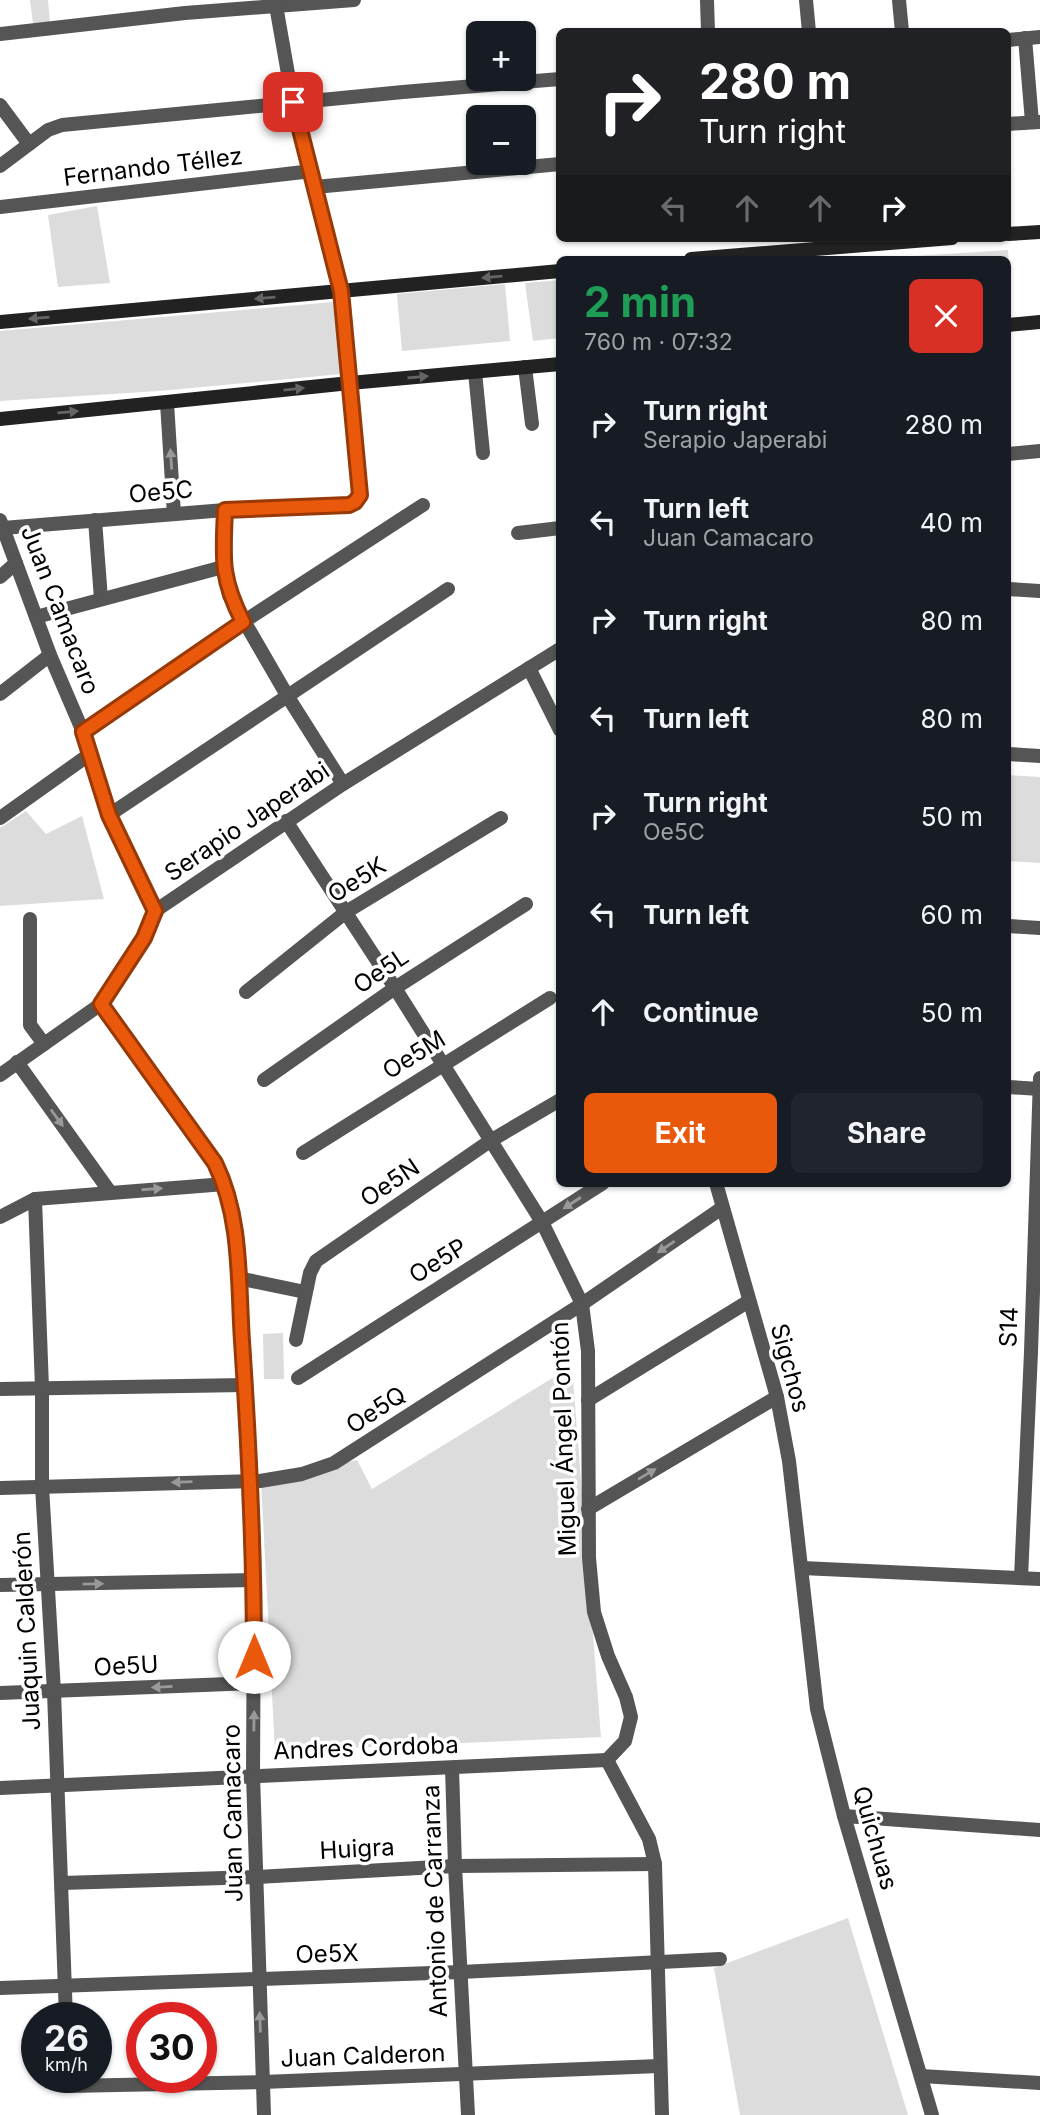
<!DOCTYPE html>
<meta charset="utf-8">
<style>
body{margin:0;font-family:Inter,sans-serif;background:#20242c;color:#f1f3f6;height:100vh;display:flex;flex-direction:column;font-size:26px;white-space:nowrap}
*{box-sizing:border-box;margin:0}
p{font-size:23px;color:#9ea1a6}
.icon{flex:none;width:38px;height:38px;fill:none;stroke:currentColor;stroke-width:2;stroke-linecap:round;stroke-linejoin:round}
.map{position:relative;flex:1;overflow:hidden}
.panel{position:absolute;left:556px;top:256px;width:455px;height:931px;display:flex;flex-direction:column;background:#171b24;border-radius:10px;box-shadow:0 2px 5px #0004}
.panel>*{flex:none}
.hud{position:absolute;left:556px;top:28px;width:455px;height:214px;border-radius:10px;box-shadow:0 2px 5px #0004;background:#202124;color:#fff;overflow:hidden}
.fabs{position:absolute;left:466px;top:21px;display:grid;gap:14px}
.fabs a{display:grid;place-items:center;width:70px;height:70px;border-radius:10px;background:#171b24;box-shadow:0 2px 5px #0004;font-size:35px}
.speed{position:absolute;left:21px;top:2002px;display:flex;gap:14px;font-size:35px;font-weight:700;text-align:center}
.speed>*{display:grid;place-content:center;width:91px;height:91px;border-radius:50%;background:#171b24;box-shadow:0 2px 5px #0004;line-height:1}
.speed small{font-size:18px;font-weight:400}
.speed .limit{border:10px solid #d22;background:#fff;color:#111}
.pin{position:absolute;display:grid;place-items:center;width:60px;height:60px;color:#fff;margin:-30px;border-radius:14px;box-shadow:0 4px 10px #0006}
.me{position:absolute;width:77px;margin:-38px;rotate:0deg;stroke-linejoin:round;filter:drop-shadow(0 0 5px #0008)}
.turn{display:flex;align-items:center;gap:24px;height:147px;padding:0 28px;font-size:32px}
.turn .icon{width:91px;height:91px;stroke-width:2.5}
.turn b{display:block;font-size:49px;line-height:60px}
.lanes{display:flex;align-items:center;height:66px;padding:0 28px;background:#0003;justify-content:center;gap:35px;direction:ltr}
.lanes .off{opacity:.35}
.round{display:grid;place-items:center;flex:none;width:74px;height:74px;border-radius:10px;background:#20242c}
.headline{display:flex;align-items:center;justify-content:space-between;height:119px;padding:0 28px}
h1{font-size:42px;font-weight:700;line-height:52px;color:#1e9e55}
.primary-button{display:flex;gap:14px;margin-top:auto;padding:14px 28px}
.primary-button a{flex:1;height:80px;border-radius:10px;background:#ea580c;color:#fff;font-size:28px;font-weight:700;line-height:80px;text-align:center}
.primary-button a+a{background:#20242c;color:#f1f3f6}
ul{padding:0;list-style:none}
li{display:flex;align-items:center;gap:21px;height:98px;padding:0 28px}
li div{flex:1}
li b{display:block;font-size:26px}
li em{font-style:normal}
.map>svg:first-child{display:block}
.green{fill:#dcdcdc}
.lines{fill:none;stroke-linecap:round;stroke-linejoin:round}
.street{stroke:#555;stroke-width:14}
.secondary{stroke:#222;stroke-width:14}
.oneway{fill:#646464}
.oneway2{fill:#999}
.route-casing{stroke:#983908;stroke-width:18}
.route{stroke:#ea580c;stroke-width:12}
.labels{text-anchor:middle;stroke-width:7;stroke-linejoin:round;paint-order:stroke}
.street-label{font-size:24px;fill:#000;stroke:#fff}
</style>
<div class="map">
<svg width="1040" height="2115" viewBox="0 0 1040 2115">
<rect width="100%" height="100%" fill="#fff"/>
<!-- green -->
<g class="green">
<path d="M30,0H48L50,23L33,24Z"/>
<path d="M97,206L110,283L58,287L48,215Z"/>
<path d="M1008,250L1011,298L1008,299V259H868Z"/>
<path d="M560,280V338L533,341L525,283Z"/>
<path d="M505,284L510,341L402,351L397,294Z"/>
<path d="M333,302L341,374L159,391L0,401V331Z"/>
<path d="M1008,775L1040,777V863L1008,861Z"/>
<path d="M26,811L46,834L82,816L104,899L0,906V828Z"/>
<path d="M283,1333L284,1379H264L263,1334Z"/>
<path d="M572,1366L601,1737L275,1751L261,1480L357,1460L372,1489Z"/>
<path d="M848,1918L908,2115H740L714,1968Z"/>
</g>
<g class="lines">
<!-- street -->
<g class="street">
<path d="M707,0L708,32"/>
<path d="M806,0L809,32"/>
<path d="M899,0L902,32"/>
<path d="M0,34L185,13L354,0"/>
<path d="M1025,38L1032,122"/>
<path d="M1008,40L1040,37"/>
<path d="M0,105L29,144"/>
<path d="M1008,124L1039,122"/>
<path d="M0,166L48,130L62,125L403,92L560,79"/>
<path d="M315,187L560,164"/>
<path d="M0,207L312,171"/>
<path d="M525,367L532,424"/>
<path d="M475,372L483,453"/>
<path d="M167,403L174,514"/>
<path d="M1008,454L1040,451"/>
<path d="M225,510L223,567L229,595L288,697L343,784"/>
<path d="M0,520L50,655L83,732L109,815L155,911"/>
<path d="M95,520L101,599"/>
<path d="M3,528L225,510L349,505L355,502L360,495L341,291L293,102L275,0"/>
<path d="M518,533L560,528"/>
<path d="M0,577L16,563"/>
<path d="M1008,589L1040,591"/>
<path d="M36,617L223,567"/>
<path d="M529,668L560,730"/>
<path d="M0,694L50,655"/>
<path d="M83,732L243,622L423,505"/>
<path d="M1008,754L1040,756"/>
<path d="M109,815L448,589"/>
<path d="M0,818L90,754"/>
<path d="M286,821L395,988L542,1222L582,1304L588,1351L589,1558L594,1612L608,1656L626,1697L631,1717L625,1741L607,1760"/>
<path d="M30,919V1025L44,1044"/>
<path d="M1008,926L1040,928"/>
<path d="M246,992L346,912L501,818"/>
<path d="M101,1004L215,1163L225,1184L235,1225L254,1580L253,1775L264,2115"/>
<path d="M17,1062L110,1192"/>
<path d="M0,1075L101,1004L144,938L155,911L343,784L560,649"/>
<path d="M264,1080L395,988L526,904"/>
<path d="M1008,1087L1040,1089"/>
<path d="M303,1153L550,998"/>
<path d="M716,1183L777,1397L789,1461L817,1709L844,1816L932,2115"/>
<path d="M35,1199L42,1388V1486L54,1692L66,2018"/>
<path d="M0,1217L35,1199L225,1184"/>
<path d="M238,1278L305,1292"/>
<path d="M296,1340L310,1273L316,1261L490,1141L560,1100"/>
<path d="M298,1378L603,1183"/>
<path d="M0,1389L245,1385"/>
<path d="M588,1400L749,1301"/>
<path d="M0,1488L260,1481L302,1474L334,1463L582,1304L722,1208"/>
<path d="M588,1509L777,1397"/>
<path d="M802,1568L1040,1579"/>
<path d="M1021,1578L1031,1352L1040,1078"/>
<path d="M0,1585L254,1580"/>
<path d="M0,1693L254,1683"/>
<path d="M607,1760L649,1839L655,1864L662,2115"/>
<path d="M452,1768L455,1866L468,2115"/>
<path d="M0,1788L607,1760"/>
<path d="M844,1816L1040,1830"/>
<path d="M62,1883L257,1877L455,1866L655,1864"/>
<path d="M0,1988L461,1972L720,1959"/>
<path d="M921,2076L1040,2083"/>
<path d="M68,2077V2086L263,2082L659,2066"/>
</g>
<!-- secondary -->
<g class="secondary">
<path d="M1008,234L1040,232"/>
<path d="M691,259L952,238"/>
<path d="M0,322L560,271"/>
<path d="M1008,325L1040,322"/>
<path d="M0,419L350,383L560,364"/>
</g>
</g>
<!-- one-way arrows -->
<defs><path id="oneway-solid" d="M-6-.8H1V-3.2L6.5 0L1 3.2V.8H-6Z" transform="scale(1.75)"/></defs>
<g class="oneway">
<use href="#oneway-solid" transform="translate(492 277) rotate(175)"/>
<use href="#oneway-solid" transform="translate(265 298) rotate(175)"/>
<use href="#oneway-solid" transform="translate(39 318) rotate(175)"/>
<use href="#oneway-solid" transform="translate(418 377) rotate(-5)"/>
<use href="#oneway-solid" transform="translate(294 389) rotate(-6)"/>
<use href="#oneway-solid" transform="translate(68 412) rotate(-5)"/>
</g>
<g class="oneway2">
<use href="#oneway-solid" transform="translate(171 459) rotate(-94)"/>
<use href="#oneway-solid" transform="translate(57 1118) rotate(54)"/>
<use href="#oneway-solid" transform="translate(152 1189) rotate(-4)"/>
<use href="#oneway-solid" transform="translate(572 1203) rotate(147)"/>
<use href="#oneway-solid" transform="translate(666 1247) rotate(146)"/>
<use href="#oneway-solid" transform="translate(647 1474) rotate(-31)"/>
<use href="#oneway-solid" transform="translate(182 1482) rotate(178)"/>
<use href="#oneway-solid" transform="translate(93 1584) rotate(-1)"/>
<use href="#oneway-solid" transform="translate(162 1687) rotate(177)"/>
<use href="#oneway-solid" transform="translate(254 1721) rotate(-89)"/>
<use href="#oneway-solid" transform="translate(260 2022) rotate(-92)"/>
</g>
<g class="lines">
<defs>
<path id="route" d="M254,1657C254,1552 249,1446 242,1341C238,1281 242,1218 215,1163L101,1004L144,938L155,911L109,815L83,732L243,622C220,577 223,558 225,510L349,505L355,502L360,495L341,291L293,102"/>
</defs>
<!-- route casing -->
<use href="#route" class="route-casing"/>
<!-- route -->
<use href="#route" class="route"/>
</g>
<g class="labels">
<!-- street labels -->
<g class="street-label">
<text transform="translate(153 167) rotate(-7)" y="8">Fernando Téllez</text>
<text transform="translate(161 492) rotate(-5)" y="8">Oe5C</text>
<text transform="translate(60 610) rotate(69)" y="8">Juan Camacaro</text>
<text transform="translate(247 822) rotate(-34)" y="8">Serapio Japerabi</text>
<text transform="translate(357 880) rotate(-32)" y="8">Oe5K</text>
<text transform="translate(381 971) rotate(-34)" y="8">Oe5L</text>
<text transform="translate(414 1055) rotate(-32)" y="8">Oe5M</text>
<text transform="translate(390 1183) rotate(-34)" y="8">Oe5N</text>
<text transform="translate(438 1261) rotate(-32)" y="8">Oe5P</text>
<text transform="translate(1009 1327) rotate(-88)" y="8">S14</text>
<text transform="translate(790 1368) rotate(75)" y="8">Sigchos</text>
<text transform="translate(376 1410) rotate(-33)" y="8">Oe5Q</text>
<text transform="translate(564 1439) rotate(-92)" y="8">Miguel Ángel Pontón</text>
<text transform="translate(27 1631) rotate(-93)" y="8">Juaquin Calderón</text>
<text transform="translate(126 1666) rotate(-3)" y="8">Oe5U</text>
<text transform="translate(366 1748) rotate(-2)" y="8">Andres Cordoba</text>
<text transform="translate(233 1813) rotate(-91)" y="8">Juan Camacaro</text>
<text transform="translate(875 1838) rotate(74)" y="8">Quichuas</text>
<text transform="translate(357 1849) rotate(-3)" y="8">Huigra</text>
<text transform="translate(435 1901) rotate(-92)" y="8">Antonio de Carranza</text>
<text transform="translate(327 1954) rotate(-2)" y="8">Oe5X</text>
<text transform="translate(363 2056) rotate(-2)" y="8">Juan Calderon</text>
</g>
</g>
</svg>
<div class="fabs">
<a>+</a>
<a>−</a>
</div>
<div class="speed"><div>26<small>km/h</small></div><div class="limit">30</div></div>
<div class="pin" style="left:293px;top:102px;background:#d93025"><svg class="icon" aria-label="arrive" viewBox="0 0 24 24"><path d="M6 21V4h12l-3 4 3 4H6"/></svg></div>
<svg class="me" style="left:254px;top:1657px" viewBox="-20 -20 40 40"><circle r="19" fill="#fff"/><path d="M0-13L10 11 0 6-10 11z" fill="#ea580c"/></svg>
<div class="hud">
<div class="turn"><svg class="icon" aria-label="right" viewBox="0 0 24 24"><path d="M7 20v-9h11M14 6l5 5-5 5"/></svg><div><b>280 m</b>Turn right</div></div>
<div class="lanes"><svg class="icon off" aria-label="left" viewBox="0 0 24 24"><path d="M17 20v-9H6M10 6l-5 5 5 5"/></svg><svg class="icon off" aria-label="ahead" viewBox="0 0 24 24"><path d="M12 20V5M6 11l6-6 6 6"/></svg><svg class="icon off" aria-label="ahead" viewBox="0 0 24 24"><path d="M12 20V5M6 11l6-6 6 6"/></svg><svg class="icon" aria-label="right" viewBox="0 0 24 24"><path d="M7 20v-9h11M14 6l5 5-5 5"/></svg></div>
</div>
<section class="panel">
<div class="headline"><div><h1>2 min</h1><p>760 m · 07:32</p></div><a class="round" style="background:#d93025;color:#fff"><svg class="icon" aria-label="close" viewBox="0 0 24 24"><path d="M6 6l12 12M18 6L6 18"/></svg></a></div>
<ul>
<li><svg class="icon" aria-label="right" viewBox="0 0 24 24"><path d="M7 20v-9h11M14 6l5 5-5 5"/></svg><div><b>Turn right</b><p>Serapio Japerabi</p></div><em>280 m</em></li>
<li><svg class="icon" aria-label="left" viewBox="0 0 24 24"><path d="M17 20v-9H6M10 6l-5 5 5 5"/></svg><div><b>Turn left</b><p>Juan Camacaro</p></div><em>40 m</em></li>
<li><svg class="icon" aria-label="right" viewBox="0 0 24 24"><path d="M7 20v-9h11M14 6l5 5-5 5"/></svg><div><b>Turn right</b></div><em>80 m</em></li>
<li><svg class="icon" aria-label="left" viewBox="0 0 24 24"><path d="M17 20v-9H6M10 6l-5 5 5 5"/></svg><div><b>Turn left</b></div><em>80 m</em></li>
<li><svg class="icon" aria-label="right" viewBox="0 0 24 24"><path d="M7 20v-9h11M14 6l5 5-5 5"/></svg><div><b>Turn right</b><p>Oe5C</p></div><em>50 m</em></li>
<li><svg class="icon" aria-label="left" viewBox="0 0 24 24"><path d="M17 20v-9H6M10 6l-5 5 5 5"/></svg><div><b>Turn left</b></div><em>60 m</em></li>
<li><svg class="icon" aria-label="ahead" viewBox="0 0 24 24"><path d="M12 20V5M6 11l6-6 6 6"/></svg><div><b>Continue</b></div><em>50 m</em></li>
</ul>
<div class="primary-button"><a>Exit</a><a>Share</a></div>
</section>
</div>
